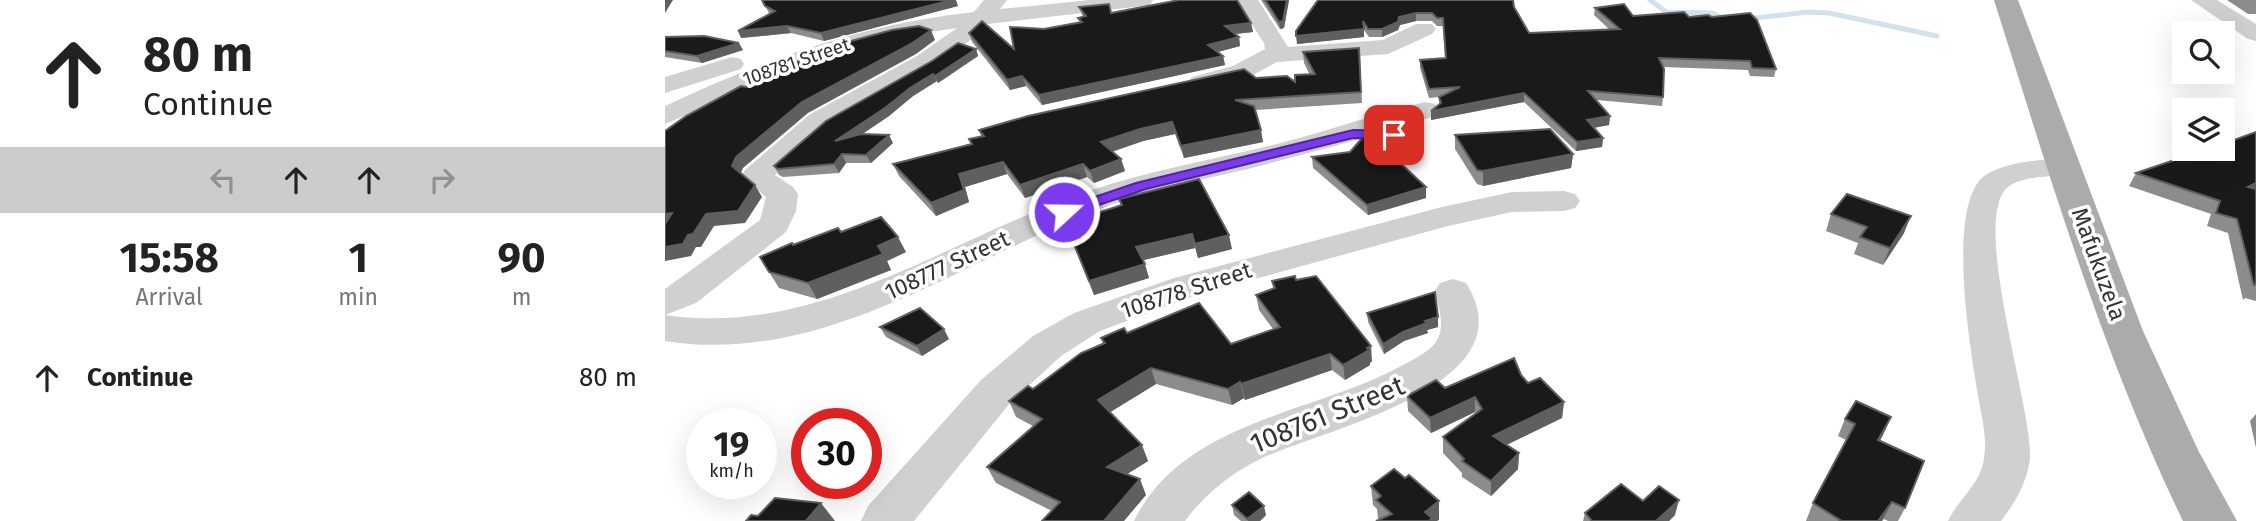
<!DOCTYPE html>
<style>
body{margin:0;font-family:"Fira Sans",sans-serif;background:#f2f2f2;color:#222;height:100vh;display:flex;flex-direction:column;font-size:26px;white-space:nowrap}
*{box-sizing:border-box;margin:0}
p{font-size:23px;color:#767676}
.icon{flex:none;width:38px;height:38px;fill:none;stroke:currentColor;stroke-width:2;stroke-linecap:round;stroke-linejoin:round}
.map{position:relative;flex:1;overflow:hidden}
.sheet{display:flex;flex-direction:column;background:#fff;width:665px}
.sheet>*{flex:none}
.hud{background:#fff;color:#222;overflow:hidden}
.controls{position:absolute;left:1507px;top:21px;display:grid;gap:14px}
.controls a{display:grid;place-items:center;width:63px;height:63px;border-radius:0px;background:#fff;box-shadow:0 7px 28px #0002;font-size:35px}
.speed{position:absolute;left:21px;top:408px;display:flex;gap:14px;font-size:35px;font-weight:700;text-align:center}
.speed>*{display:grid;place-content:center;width:91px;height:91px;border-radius:50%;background:#fff;box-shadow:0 7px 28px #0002;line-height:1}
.speed small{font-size:18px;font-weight:400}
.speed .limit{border:10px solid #d22;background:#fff;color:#111}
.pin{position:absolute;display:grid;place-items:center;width:60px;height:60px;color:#fff;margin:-30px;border-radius:14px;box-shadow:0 4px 10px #0006}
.me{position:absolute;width:77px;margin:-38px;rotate:69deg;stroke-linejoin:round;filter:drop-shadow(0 0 5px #0008)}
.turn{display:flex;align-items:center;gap:24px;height:147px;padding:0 28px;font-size:32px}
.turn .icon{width:91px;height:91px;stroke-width:2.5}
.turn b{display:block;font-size:49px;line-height:60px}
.lanes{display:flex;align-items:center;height:66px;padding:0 28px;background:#0003;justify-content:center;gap:35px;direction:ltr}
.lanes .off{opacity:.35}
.eta{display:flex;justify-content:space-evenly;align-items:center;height:119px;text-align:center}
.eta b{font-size:42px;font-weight:700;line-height:49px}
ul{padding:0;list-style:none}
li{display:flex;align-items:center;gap:21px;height:91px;padding:0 28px}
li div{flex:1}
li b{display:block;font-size:26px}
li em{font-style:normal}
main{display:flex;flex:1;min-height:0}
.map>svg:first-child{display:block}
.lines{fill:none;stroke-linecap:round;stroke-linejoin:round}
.stream{stroke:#cfe2ee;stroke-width:5}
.minor{fill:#d0d0d0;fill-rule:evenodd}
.major{fill:#ababab;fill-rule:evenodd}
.wall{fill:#8c8c8c}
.shaded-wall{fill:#5f5f5f}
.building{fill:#1a1a1a;stroke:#5f5f5f;stroke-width:2}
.route{fill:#7c3aed;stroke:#51269a;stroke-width:2}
.labels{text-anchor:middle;stroke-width:7;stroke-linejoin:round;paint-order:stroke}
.far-street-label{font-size:19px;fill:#333;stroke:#fff}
.street-label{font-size:23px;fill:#333;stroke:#fff}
.near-street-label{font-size:28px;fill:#333;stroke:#fff}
</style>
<main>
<section class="sheet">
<div class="hud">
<div class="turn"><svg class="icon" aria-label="ahead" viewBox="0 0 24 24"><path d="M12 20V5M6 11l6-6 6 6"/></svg><div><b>80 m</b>Continue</div></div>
<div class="lanes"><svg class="icon off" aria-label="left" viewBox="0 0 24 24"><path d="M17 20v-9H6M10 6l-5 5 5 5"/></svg><svg class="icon" aria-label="ahead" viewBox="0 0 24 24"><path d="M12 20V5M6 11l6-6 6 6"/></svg><svg class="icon" aria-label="ahead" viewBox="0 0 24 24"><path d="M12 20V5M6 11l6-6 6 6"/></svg><svg class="icon off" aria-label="right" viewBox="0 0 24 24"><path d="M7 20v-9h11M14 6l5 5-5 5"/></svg></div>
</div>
<div class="eta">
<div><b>15:58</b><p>Arrival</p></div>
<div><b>1</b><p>min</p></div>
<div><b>90</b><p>m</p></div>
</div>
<ul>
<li><svg class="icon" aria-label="ahead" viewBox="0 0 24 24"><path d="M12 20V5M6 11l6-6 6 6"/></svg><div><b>Continue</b></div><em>80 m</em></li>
</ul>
</section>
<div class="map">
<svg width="1591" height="521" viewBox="0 0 1591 521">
<rect width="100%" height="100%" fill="#fff"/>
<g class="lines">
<!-- stream -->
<g class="stream">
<path d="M985,0L1001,12L1047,13L1062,20"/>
<path d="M1082,19L1143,12L1164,13L1272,36"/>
</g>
<!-- minor -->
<g class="minor">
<path d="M319,0H342L335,9L425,0H488L485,5L477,6L323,24L307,39L269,66L164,127L110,175L128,187L133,194L131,211L121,232L31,303L0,315C156,338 287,236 427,190C487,170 551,159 612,144C662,131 710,114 760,102L770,104L774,110L770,116C709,136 648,152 587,168C541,179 493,188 448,204C303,255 163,367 0,341V289L95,220L101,197L76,176L80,170L144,115L252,56L292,28L231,37L154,59L0,124V106C99,59 199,24 309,12Z"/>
<path d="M571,0H593L623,47L718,40L751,24H767L771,29L767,34L723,54L612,62L586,76L536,90L527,87L523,82L527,77L568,66L600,49L599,43Z"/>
<path d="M1526,0H1552L1591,24V41L1583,39Z"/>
<path d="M67,57L76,59L79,64L76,69L0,93V77Z"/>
<path d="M1400,158L1411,161L1415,167L1411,173C1391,178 1360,174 1343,187C1304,218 1369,412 1365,459C1362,482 1350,503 1336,521H1283C1294,498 1316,484 1319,458C1323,436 1315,411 1312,389C1305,347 1280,199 1322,174C1344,161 1375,160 1400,158Z"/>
<path d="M899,191L910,194L915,201L910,208L899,211L847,212L783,226L535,294L435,331L396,356L346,402L249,521H196L203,506L316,380L368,336L409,313L509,278L777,207L847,192Z"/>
<path d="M788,279L801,283C868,387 654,430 593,460C564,475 539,495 520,521H469C519,419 651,414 740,364C751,358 768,350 773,338C780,324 773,305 770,291L775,283Z"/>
</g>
<!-- major -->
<path class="major" d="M1329,0H1353L1478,331L1534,452L1572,521H1518C1437,354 1385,177 1329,0Z"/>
</g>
<!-- wall -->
<g class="wall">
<path d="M97,0L293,6L159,41L126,33L76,38L104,13Z"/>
<path d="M596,0H624L619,28L615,29Z"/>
<path d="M653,0L849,7L864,33L945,30L929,15L930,8L968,16L1024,17L1111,69L1109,77L1085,76L1083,70L998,67V97L997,106L932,100L945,116L944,125L929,128L938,138L937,147L911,151L859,102L766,120L774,104V97L764,98L755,68V60L780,58L778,26H772L767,21H751L735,25L733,30L717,37H704L699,30V37L632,44Z"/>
<path d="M1562,0H1591V14H1583Z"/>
<path d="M414,7L446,13L586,23L588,32L570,34L574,37L575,46L553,52L558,56L560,65L377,105L361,86L345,90L307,42L304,33L349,49L379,29L415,23L413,18L418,17Z"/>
<path d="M0,37L78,50L37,63L0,57Z"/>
<path d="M311,49L313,56L273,83L272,81L248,96L224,116L197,134L228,143L206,163H181L174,173L118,177L114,175L109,166Z"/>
<path d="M638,52L695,59L697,103L590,110L598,142L519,158L510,134L478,141L447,152L456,159L460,171L429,183L422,177L360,198L342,174L300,187L304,202L271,216L234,176L228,164L306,144L304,139L316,136L314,130L591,78L630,82L645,75L639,63Z"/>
<path d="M1591,132V301L1580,298L1578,300L1563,233L1542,226L1546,214L1464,186L1471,173Z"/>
<path d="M790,135L908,154L906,168L818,186L812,184L790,149Z"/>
<path d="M708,144L761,187V198L703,215L648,168L647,157L685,152Z"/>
<path d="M454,199L567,249L533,258L530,248L478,260L484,278L429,295L406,237L415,234L410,220L456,205Z"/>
<path d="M1166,214L1239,233L1218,265L1189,254L1193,243L1161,231Z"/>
<path d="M176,232L241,252L222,261L226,270L152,299L114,288L104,272L128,245Z"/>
<path d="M631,280L707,361L705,363V365L680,380L667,370L580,400L579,398L567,405L491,384L445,412L483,461L462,474L481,495L387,511L331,483L322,467L368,426L351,417L344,401L368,389L438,344L436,338L462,333L566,344L608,329L594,310L591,295L608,288L607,281Z"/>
<path d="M702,313L773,327L762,330L763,333L739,341L719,354L703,322Z"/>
<path d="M215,327L284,339L257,356L221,337Z"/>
<path d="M856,375L863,383L899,402L897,418L841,445L854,453L853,469L826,496L797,477V473L778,453V437L811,414L810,412L766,433L743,411L742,396L780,388Z"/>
<path d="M1591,414V448L1585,421Z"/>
<path d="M1226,417L1215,441L1240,508L1233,521H1223L1219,519L1217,521H1141L1148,503L1181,440L1173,436L1180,419Z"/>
<path d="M740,478L774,501V520H714L713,518L712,509L708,505L706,486Z"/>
<path d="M978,501L1010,515L1004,521H918L920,513Z"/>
<path d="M567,505L601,515L595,521H576L569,515Z"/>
</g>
<!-- shaded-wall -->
<g class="shaded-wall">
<path d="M0,0H8L0,13Z"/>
<path d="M287,0H291L293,6L159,41L156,33Z"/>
<path d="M622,0H624L619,28L615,29L614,22Z"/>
<path d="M751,13V21L735,25L733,30L717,37V29L734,17Z"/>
<path d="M586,23L588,32L561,35L560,26Z"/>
<path d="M122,26L126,33L76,38L73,31Z"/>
<path d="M699,29V37L632,44L631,36Z"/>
<path d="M266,30L270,40L251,54L143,113L78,168L74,178L67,166L71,157L137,102Z"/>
<path d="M574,37L575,46L545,54L543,45Z"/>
<path d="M74,43L78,50L37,63L32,56Z"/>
<path d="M311,49L313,56L273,83L270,76Z"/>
<path d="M558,56L560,65L377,105L374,95Z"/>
<path d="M268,74L272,81L248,96L224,116L174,150L170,141L245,88Z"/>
<path d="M357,76L361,86L345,90L342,80Z"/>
<path d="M859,93V102L766,120V111Z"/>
<path d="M945,116L944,125L921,129L922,120Z"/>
<path d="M507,122L510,134L478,141L440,154L436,142L475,129Z"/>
<path d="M596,130L598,142L519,158L516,146Z"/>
<path d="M224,135L228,143L206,163L201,155Z"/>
<path d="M938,138L937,147L911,151L912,142Z"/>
<path d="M177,154L181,163L174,173L169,164Z"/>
<path d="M908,154L906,168L818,186V171Z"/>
<path d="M456,159L460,171L429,183L425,171Z"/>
<path d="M338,162L342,174L300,187L304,202L271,216L266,203L294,174Z"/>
<path d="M418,164L422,177L360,198L355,185Z"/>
<path d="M1591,183V191L1583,187Z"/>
<path d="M90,185L97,197L80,223L49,226L36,247H31L26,256L0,261V247L23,235L41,214Z"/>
<path d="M761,187V198L703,215L702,205Z"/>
<path d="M7,213L0,227V214Z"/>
<path d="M1246,216L1239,233L1218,265L1225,248Z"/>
<path d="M527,234L530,248L475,261L471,247Z"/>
<path d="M564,235L567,249L533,258L530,244Z"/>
<path d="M233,237L241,252L222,261L226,270L152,299L143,283Z"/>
<path d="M480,264L484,278L429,295L424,281Z"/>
<path d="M773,317V327L762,330L763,333L739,341L719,354L718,344L738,332L760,321Z"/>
<path d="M279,329L284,339L257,356L252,346Z"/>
<path d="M706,346L707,361L705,363V365L680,380L678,365Z"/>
<path d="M665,354L667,370L580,400L576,384Z"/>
<path d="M486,368L491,384L439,416L433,400Z"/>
<path d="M575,382L579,398L567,405L563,389Z"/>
<path d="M810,397V412L766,433L765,418Z"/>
<path d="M899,402L897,418L827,452L828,436Z"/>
<path d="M1226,417L1218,435L1205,457L1213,440Z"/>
<path d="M477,445L483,461L448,483L442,467Z"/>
<path d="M854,453L853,469L826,496V481Z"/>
<path d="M475,479L481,495L459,521H439Z"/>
<path d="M1014,500L1010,515L1004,521H991Z"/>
<path d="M774,501V520L772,521H760V512Z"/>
<path d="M1227,502L1217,521H1213Z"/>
<path d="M156,503L170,521H141Z"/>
<path d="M599,506L601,515L595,521H583L582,519Z"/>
</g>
<!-- building -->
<g class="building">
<path d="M97,0H287L156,33L122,26L73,31L110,11L100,6Z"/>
<path d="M514,0H572L586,23L560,26L574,37L543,45L558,56L374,95L357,76L342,80L304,33L317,21L349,49L345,27L379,29L417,22L413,18L421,16L414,7L444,4L446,13Z"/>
<path d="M600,0H622L618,21L614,22Z"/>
<path d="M653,0H848L849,7L864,33L955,29L930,8L959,4L968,16L1019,12L1024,17L1043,15L1047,17L1085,13L1092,20L1111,69L1087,68L1085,61L994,58L999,69L998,97L923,91L945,116L922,120L938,138L912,142L859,93L766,111L776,103L774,97L795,87L764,89L755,60L781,58L778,18H772L767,13H751L734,17L733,22L717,29H703L698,21L699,29L631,36V31Z"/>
<path d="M254,26L266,30L246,44L137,102L71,157L67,166L90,185L73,211L41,214L28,234L23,235L18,244L0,247V224L7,213L0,214V131L21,116L76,86L81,87L160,48L227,30Z"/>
<path d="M39,36L74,43L32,56L0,51V37Z"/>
<path d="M293,43L311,49L270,76L268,74L245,88L220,108L170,141L196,134L224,135L201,155L177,154L169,164L113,169L109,166L161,121L267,61Z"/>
<path d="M694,48L696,92L570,100L589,106L596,130L516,146L507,122L475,129L436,142L456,159L425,171L418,164L355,185L338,162L294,174L299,190L266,203L228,164L307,144L304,139L319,136L314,130L363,116L579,69L591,78L622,76L630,82V75L650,74L638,52Z"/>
<path d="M706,128L708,144H715L761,187L702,205L647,157L685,152Z"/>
<path d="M885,129L908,154L818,171L812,170L790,135Z"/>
<path d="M1591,132V183L1583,187L1591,189V284H1589V286L1572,219L1551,213L1555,201L1471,173L1542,149H1558V144Z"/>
<path d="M534,179L564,235L530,244L527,234L471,247L480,264L424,281L406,237L418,232L410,220L457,205L454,199Z"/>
<path d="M1182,194L1246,216L1225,248L1195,237L1202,227L1166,214Z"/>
<path d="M216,217L233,237L213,246L218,254L143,283L104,272L95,257L127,243L128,245L173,228L176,232Z"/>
<path d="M630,276L631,280L651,276L706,346L702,348L704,350L678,365L665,354L576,384L575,382L563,389L486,368L433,400L477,445L442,467L475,479L439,521H377L395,502L322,467L377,419L344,401L363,386L368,389L416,353L440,343L436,338L459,328L462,333L534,303L566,344L615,327L591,295L610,288L607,281Z"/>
<path d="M770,292L773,317L760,321L762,323L738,332L718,344L702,313Z"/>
<path d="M255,308L279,329L252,346L215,327Z"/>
<path d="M849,358L856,375L863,383L875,378L899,402L828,436L854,453L826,481L797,461L799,459L778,437L817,409L810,397L765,418L742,396L771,380L780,388Z"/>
<path d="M1191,401L1226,417L1213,440L1259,461L1240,508L1227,502L1213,521H1174L1175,520L1148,503L1190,424L1180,419Z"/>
<path d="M729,469L740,478L744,475L774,501L760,512L767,518L764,521H711L727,514L711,500L716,496L706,486Z"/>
<path d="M956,484L978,501L994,486L1014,500L991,521H927L920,513Z"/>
<path d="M584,492L599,506L582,519L567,505Z"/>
<path d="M110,498L156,503L141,521H81L86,515L93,516Z"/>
</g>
<!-- route -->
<path class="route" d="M688,130L729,131L735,135L729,139L688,138L481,189L404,215L399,216L392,212L394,209L471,183Z"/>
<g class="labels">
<!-- far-street labels -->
<g class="far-street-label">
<text transform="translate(131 61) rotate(-19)" y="7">108781 Street</text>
</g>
<!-- street labels -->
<g class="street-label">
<text transform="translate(1434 264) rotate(70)" y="8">Mafukuzela</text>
<text transform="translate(282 265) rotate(-25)" y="8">108777 Street</text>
<text transform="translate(521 290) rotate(-18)" y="8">108778 Street</text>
</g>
<!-- near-street labels -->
<g class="near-street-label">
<text transform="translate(662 414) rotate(-22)" y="10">108761 Street</text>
</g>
</g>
</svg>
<div class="controls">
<a><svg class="icon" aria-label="search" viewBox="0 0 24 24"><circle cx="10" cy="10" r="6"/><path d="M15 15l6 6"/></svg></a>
<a><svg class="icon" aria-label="layers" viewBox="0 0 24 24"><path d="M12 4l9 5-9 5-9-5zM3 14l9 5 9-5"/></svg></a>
</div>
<div class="speed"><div>19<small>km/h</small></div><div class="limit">30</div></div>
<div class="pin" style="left:729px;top:135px;background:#d93025"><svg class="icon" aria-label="arrive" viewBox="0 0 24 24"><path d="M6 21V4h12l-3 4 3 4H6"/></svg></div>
<svg class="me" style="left:399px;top:212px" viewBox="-20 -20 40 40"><circle r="17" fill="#7c3aed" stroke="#fff" stroke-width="3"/><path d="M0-11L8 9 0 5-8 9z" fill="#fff"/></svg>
</div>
</main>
